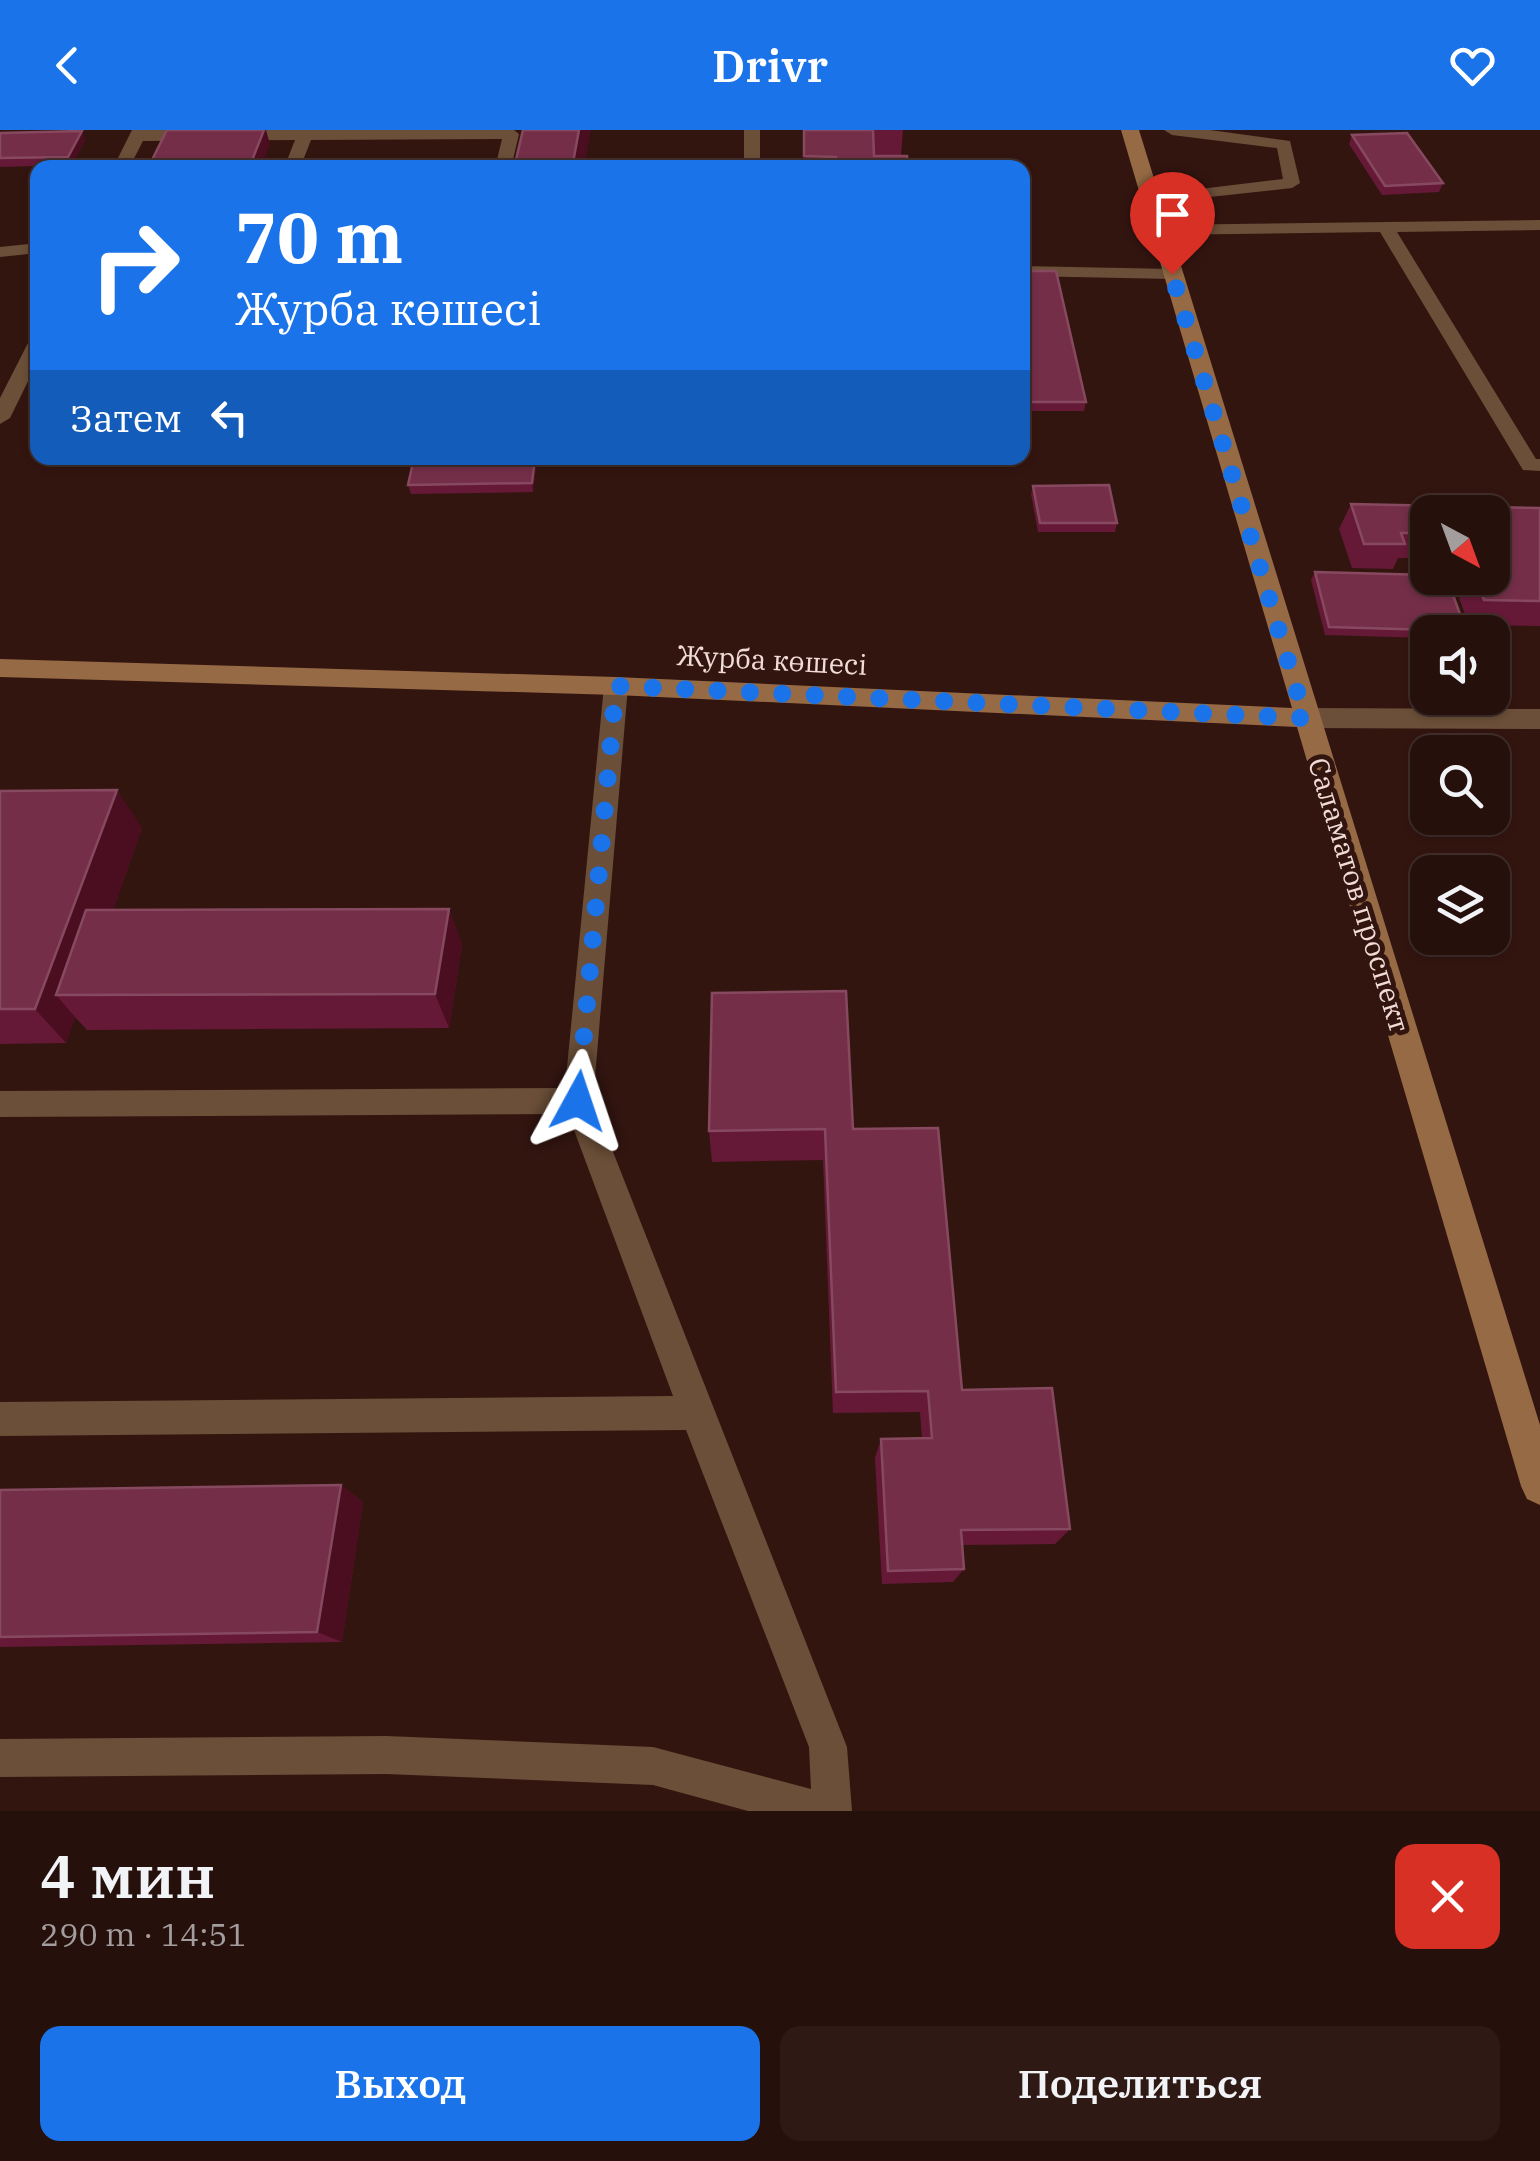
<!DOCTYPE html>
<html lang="ru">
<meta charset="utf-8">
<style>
body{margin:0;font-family:"IBM Plex Serif",serif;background:#2e1915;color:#f1f3f6;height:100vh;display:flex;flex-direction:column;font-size:38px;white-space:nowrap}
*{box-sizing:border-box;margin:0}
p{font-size:32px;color:#a49d9d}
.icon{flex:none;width:55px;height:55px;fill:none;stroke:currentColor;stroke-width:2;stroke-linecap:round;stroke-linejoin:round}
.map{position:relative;height:1681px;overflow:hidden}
.side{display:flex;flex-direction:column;background:#26100c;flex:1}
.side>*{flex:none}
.hud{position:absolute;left:30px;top:30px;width:1000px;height:305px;border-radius:20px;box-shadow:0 2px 8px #0004,0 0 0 2px #42302d;background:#1a73e8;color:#fff;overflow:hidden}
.needle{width:65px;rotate:139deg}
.tools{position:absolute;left:1410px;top:365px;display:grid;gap:20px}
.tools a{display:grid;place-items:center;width:100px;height:100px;border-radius:20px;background:#26100c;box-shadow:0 2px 8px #0004,0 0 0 2px #42302d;font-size:50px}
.pin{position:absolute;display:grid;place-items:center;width:85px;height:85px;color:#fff;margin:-102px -42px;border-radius:50% 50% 50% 0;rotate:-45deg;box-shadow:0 0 10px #0007}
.pin .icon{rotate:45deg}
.me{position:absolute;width:110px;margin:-55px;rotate:5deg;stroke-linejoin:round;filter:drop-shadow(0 0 8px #0008)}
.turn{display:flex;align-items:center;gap:35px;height:210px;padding:0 40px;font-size:45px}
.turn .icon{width:130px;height:130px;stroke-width:2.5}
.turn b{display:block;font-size:70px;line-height:85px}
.then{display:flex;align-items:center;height:95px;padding:0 40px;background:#0003;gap:20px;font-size:38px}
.round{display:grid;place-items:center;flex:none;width:105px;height:105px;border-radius:20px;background:#2e1915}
.headline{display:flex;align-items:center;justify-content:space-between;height:170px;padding:0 40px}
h1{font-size:60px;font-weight:600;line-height:75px}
.button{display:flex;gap:20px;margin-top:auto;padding:20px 40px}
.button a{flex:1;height:115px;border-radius:20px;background:#1a73e8;color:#fff;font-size:40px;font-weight:600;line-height:115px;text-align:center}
.button a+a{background:#2e1915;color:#f1f3f6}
header{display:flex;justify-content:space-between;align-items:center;height:130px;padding:0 40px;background:#1a73e8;color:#fff;font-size:45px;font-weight:600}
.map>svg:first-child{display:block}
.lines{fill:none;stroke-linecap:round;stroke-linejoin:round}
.lane{fill:#6b4f38;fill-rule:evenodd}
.street{fill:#6b4f38;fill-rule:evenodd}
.secondary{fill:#966a45;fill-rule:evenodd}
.wall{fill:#651937}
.shaded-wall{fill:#4a0e20}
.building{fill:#742e48;stroke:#87495f;stroke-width:2.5}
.route{stroke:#1a73e8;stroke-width:18;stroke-dasharray:0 32.4}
.labels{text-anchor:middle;stroke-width:10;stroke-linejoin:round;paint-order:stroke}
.street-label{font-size:28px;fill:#f1dcd7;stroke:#331510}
</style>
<header><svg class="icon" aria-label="back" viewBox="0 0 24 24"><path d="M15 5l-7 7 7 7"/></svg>Drivr<svg class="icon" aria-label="heart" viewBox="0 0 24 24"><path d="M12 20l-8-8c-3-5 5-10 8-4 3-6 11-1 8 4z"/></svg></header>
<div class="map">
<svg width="1540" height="1681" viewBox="0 0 1540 1681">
<rect width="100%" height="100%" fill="#331510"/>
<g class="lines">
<!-- lane -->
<g class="lane">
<path d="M132,0H514L519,4L511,38H495L502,9L311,10L300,38H284L295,10L143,11L129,38H113Z"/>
<rect x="744" y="0" width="16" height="38"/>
<path d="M1164,0H1210L1290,11L1300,53L1292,58L1145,74V66L1151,65L1283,49L1277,18L1172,5Z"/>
<path d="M1540,90V100L1397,102L1536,329H1540V341L1523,340L1380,102L1159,105L1150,100L1159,95Z"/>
<path d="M38,113V123L0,127V117Z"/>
<path d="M1022,136L1173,139L1182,144L1173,149L1022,146Z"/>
<path d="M38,205V231L10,288L0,294V268L29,211Z"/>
<path d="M616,548L628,556L593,971L847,1617L852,1681H748L653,1655L386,1644L0,1647V1609L386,1606L653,1617L811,1659L809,1617L686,1300L0,1306V1272L673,1266L568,984L0,987V961L565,958L604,556Z"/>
</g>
<!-- street -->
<path class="street" d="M1305,578L1540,579V599L1305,598L1296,595L1292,588L1296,581Z"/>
<!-- secondary -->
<path class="secondary" d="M1121,0H1139L1540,1295V1375L1527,1369L1521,1356L1297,597L616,565L0,547V529L616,547L1292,578Z"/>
</g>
<!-- wall -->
<g class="wall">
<path d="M804,0H903L901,26L907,38H804Z"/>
<path d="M0,3L85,10L72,35L0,37Z"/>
<path d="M1352,5L1443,53L1439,62L1382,65L1349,14Z"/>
<path d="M1022,141L1086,272L1084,281H1022Z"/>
<path d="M315,328H537L533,362L411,364L408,355L413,332L317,333Z"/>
<path d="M1033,356L1117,393L1115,402H1038L1031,364Z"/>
<path d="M1351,374L1540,378V496L1469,495L1458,465L1468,448H1492V382H1428V428H1398L1393,439L1352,438L1339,399Z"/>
<path d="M1315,442L1466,501L1465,502H1428V508L1325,505L1311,450Z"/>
<path d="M0,661L142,698L113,780L449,779L462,815L449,898L87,900L75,887L66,913L0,914Z"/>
<path d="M853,999L962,1260L1070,1399L1055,1414L962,1415L964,1439L953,1452L882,1454L875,1328L881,1309L922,1308L920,1282L833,1283L823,1030L712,1032L709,1001Z"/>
<path d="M341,1355L363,1372L342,1512L0,1517V1360Z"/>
</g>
<!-- shaded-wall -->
<g class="shaded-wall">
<path d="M264,0H266L270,14L261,38H249Z"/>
<path d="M579,0H591L584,38H572Z"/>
<path d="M82,1L85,10L72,35L68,27Z"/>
<path d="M535,328H537L533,362L532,353Z"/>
<path d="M117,660L142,698L83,865H56L75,887L66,913L35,879Z"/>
<path d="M449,779L462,815L449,898L435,864Z"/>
<path d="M341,1355L363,1372L342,1512L317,1502Z"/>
</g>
<!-- building -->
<g class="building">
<path d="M167,0H264L249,38H148Z"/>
<path d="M523,0H579L572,38H514Z"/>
<path d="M804,0H873L874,26H907V38H836V27L804,26Z"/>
<path d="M82,1L68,27L0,28V3Z"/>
<path d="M1407,3L1443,53L1385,56L1352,5Z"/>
<path d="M1022,141H1056L1086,272H1022Z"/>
<path d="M414,328H535L532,353L408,355Z"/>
<path d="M1109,355L1117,393H1040L1033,356Z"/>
<path d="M1351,374L1540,378V471L1484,470L1475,448H1492V441L1510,442L1495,405H1492V382H1428V403H1401L1405,414H1364Z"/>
<path d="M1315,442L1428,445V448H1447L1466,501L1329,497Z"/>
<path d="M117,660L35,879H0V661Z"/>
<path d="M449,779L435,864L56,865L86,780Z"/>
<path d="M846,861L853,999L938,998L962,1260L1052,1258L1070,1399L961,1400L964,1439L888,1441L881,1309L932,1308L928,1261L836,1262L825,999L709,1001L712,863Z"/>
<path d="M341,1355L317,1502L0,1507V1360Z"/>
</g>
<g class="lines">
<!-- route -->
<path class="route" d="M578,971L616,556L1305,588L1172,144"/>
</g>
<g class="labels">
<!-- street labels -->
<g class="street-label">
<text transform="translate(772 530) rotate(3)" y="10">Журба көшесі</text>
<text transform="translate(1359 765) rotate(73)" y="10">Саламатов проспект</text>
</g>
</g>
</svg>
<div class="tools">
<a><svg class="needle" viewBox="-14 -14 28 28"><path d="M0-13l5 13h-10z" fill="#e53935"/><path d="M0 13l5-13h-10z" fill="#a49d9d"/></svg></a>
<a><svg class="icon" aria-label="sound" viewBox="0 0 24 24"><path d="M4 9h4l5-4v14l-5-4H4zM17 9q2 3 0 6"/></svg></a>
<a><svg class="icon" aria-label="search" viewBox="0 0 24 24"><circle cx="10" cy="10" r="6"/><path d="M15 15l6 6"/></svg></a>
<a><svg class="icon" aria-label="layers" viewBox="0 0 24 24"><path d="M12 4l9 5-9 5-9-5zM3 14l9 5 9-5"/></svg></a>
</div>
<div class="pin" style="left:1172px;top:144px;background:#d93025"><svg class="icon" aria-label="arrive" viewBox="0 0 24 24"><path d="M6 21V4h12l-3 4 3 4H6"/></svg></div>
<svg class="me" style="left:578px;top:971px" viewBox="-20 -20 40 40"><path d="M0-17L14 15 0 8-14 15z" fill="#1a73e8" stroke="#fff" stroke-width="4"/></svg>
<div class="hud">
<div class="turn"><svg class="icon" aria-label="right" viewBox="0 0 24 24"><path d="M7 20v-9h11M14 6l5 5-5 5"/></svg><div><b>70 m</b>Журба көшесі</div></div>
<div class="then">Затем<svg class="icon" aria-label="left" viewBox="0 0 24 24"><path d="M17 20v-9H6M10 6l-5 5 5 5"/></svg></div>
</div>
</div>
<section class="side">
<div class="headline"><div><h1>4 мин</h1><p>290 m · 14:51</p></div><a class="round" style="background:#d93025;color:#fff"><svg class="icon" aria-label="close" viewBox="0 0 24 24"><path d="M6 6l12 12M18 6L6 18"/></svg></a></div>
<div class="button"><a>Выход</a><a>Поделиться</a></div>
</section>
